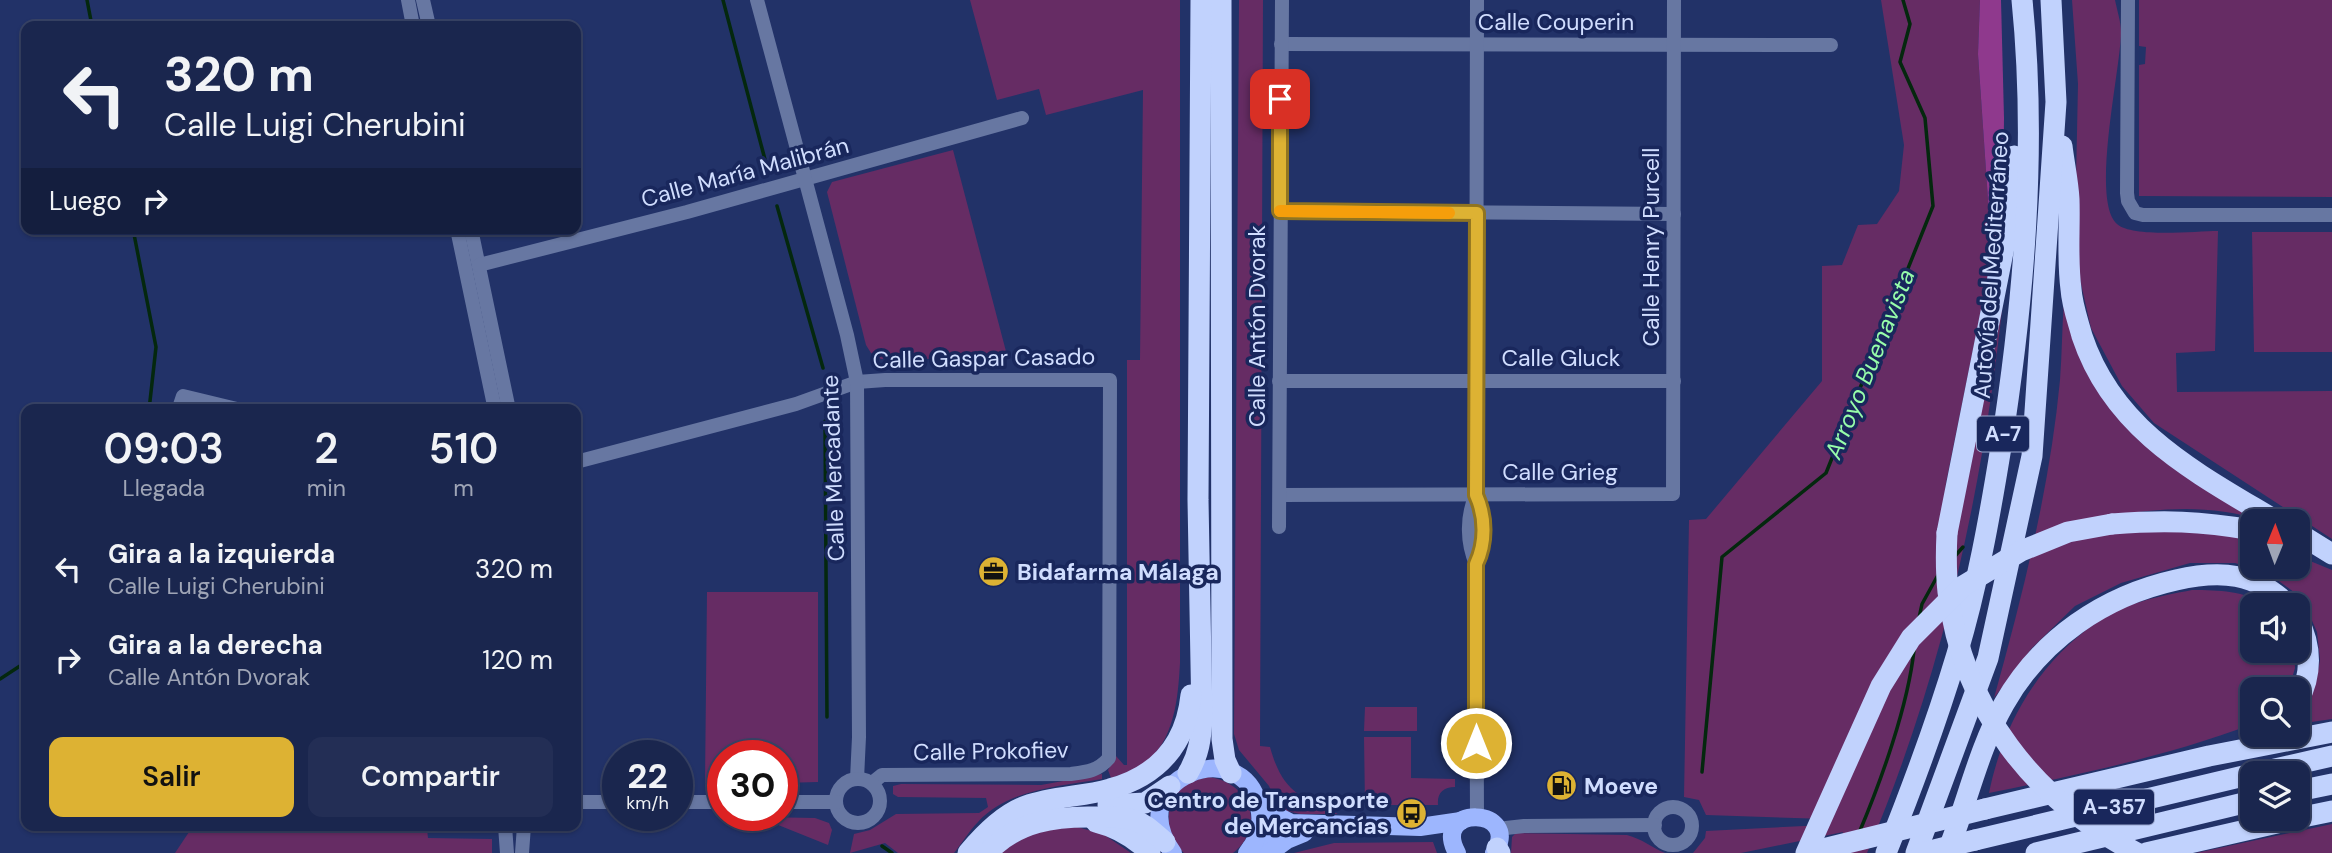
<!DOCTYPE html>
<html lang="es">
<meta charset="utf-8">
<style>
body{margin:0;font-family:"DM Sans",sans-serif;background:#232e55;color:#f1f3f6;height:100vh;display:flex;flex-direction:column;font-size:26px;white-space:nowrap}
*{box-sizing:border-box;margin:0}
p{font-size:23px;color:#9fa5b6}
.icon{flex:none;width:38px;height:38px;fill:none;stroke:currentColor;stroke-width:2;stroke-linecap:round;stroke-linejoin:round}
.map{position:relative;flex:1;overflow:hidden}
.drawer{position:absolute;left:21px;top:404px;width:560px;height:427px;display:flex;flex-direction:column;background:#1a264e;border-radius:14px;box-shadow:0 2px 5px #0004,0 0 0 2px #384366}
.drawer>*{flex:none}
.banner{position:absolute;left:21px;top:21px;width:560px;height:214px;border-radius:14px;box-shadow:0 2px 5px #0004,0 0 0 2px #384366;background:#1a264e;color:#f1f3f6;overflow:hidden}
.needle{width:46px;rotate:1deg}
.fabs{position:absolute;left:2240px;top:509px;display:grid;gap:14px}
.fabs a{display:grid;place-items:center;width:70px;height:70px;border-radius:14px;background:#1a264e;box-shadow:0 2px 5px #0004,0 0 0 2px #384366;font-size:35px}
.speed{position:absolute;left:602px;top:740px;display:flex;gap:14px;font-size:35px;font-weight:700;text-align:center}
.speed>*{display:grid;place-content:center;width:91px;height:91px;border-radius:50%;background:#1a264e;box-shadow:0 2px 5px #0004,0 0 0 2px #384366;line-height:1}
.speed small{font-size:18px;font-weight:400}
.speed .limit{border:10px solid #d22;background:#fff;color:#111}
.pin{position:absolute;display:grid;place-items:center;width:60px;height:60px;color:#fff;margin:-30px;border-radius:14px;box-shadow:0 4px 10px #0006}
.me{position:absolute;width:77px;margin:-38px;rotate:0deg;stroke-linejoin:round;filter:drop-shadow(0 0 5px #0008)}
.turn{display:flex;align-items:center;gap:24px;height:147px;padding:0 28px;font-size:32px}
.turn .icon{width:91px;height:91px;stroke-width:2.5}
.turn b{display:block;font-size:49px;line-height:60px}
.then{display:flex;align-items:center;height:66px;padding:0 28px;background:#0003;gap:14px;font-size:26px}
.eta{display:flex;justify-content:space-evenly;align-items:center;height:119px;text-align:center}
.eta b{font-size:42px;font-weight:600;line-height:49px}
.button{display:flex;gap:14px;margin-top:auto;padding:14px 28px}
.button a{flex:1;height:80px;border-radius:14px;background:#ddb233;color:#111;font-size:28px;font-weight:600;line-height:80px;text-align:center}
.button a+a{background:#232e55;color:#f1f3f6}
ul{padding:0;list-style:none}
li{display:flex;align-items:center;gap:21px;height:91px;padding:0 28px}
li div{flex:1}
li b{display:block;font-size:26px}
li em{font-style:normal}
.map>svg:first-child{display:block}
.green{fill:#662c64}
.forest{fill:#8f398d}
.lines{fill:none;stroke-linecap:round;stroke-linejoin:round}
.stream{stroke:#04280e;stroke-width:3.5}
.minor{stroke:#6777a2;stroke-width:14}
.tertiary{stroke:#6777a2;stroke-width:14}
.primary{stroke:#9db6fe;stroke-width:18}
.motorway{stroke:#c1d2fd;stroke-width:21}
.motorway-bridge{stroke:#c1d2fd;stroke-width:21}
.route-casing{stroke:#907421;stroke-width:18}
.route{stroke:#ddb233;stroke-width:12}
.slow{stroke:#f59e0b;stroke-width:12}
.labels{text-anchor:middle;stroke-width:7;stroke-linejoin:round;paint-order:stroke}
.shield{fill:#19275c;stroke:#99a6cd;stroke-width:2}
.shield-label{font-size:21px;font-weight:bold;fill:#d0ddfe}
.street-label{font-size:23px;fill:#d0ddfe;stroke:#19275c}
.poi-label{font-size:23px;font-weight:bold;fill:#d0ddfe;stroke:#19275c;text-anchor:start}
.water-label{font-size:24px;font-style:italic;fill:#97fdaa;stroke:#19275c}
</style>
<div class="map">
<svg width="2332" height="853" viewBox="0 0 2332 853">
<rect width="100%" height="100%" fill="#223268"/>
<!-- green -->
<g class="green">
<path d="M970,0H1180V663C1178,700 1174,748 1137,768C1129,772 1119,775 1111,778L1108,770L1116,756L1124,765H1127V360H1140L1143,90L1046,115L1039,89L997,100Z"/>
<path d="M1239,0H1263L1260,746L1270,747C1282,790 1298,797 1338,814H1300L1287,811L1277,804L1269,786L1239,750L1234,734Z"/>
<path d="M1881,0H1980L1978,54L1989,214L1999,221L1946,483L1940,531L2006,269C1988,468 1946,668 1867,853H1836L1843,832L1741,853H1693L1705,838L1706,831L1825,825L1827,819L1706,815L1699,800L1684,797L1689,520L1706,519L1822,381V266L1842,265L1858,225L1877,224L1899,191L1904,145Z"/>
<path d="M2072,0H2115C2117,10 2121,22 2121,32C2121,68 2090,200 2117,224C2133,238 2195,231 2218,231L2215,351L2176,353L2177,392L2332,391V539L2154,423L2122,386L2091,328L2079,275L2076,180L2078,84Z"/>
<path d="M2139,0H2332V197L2139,196V65L2145,64L2146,47L2139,46Z"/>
<path d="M953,150L1008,359H881L871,353L866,345L827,192L832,182Z"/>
<path d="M2252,232H2332V352H2254Z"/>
<path d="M2064,300L2113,408L2262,521C2213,504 2161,508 2110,516L2113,532L2203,530L2252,540V567H2298V556L2332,570V719L2298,724V716L2307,704L2316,681L2320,660L2317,632L2302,598L2268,573L2235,563H2190L2121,583L2075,606L2032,648L1994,698C2023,594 2050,487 2060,380C2062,354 2062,327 2064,300Z"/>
<path d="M2192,590C2220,590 2243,591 2268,605L2252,606V651H2294L2295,668L2289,689L2252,690V724C2169,756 2076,775 1989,793C2003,724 2038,663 2097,622C2123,603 2161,596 2192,590Z"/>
<path d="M707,592H818V782L782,783V756H723V783H705Z"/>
<path d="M1365,707H1417V731H1364Z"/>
<path d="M1364,737H1411V778L1455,779V787C1443,787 1437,793 1438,805H1365Z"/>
<path d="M1102,774V779C1061,786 1008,789 978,822C969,831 962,843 954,853H898L885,843L850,853L854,834L870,830L896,814L979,813L988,807L986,798L898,797L893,794V786L901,784L1041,785Z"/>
<path d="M1208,777C1248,781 1268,826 1233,853H1184C1163,834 1162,795 1191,781C1196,779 1203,779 1208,777Z"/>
<path d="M758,817L815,818L829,823L832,830L828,845Z"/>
<path d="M2332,824V853H2196L2205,851Z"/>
<path d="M193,826L427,829L428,838L492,839V853H175Z"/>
<path d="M1077,827L1103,834L1131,853H998L1038,830Z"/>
<path d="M1516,833L1627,835C1642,839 1651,847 1665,853H1511L1512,837Z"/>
<path d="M1433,842L1437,853H1294L1334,843Z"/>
</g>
<!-- forest -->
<path class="forest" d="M1980,0H2001L2004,118L2003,201L1999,221L1989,214L1978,54Z"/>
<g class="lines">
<!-- stream -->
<g class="stream">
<path d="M87,0L92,26"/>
<path d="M723,0L768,171"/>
<path d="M777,206L823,368"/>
<path d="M133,229L156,347L149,410"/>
<path d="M825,421L827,717"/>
<path d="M1955,556L1963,547"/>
<path d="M1919,618L1922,604L1938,575"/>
<path d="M0,679L26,662"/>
<path d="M1702,772L1722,557L1826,473L1933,206L1925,118L1900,62L1910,24L1903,0"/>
<path d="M1859,833C1881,781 1908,706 1914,650"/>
<path d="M882,846L892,853"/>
</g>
<!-- minor -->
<g class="minor">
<path d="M408,0L413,26"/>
<path d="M423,0L429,26"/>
<path d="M2128,0L2127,193L2128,201L2135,213L2143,215H2332"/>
<path d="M1281,44L1831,45"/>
<path d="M1280,211L1674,214"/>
<path d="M457,229L495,410"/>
<path d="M471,229L509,410"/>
<path d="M479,265L687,212L1022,118"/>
<path d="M1279,381H1674"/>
<path d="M200,410L180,405L183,396L241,410"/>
<path d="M576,462L796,404L857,382L885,380H1110L1109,758C1098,771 1087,772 1071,774L882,775L872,783"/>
<path d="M1280,495L1673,494L1674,0"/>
<path d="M1476,495C1466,517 1467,543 1476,564L1477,816"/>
<path d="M1279,527L1282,0"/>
<path d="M1476,564C1486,543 1486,517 1476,495L1477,0"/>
<circle cx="1673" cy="826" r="19"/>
<path d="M1498,834L1506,828L1524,826L1655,825"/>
</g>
<!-- tertiary -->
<g class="tertiary">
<path d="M757,0L847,335L857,382L859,737L857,779"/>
<circle cx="858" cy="801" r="22"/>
<path d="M576,802H618"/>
<path d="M677,802H723"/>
<path d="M782,802H836"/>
<path d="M505,826L507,853"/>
<path d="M522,853L524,826"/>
</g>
<!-- primary -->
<g class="primary">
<path d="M1258,803L1268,811L1291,823L1420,827L1461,821"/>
<path d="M1251,848L1279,831L1302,827"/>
<path d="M1173,853C1119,779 1242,731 1259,807C1263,824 1258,840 1247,853"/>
<path d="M1269,853L1287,840L1304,833"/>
<path d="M1457,853C1430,804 1523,807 1494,853"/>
</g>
<!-- motorway -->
<g class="motorway">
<path d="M1221,0L1222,739L1225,760L1231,773"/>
<path d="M2062,146C2064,163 2068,181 2069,199C2070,229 2067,259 2071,289C2072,305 2078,321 2082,336C2114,432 2197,473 2278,522"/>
<path d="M2112,524C2164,520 2200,521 2252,530"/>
<path d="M1947,533L2009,222L2014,156"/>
<path d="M2298,533L2332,554"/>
<path d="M2298,620C2312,646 2312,675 2298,701"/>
<path d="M1188,773C1199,755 1201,738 1202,718L1198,500L1201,0"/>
<path d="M2253,774L2332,756"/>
<path d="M2298,791L2332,784"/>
<path d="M1108,805L1145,803L1170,786"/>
<path d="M1985,809L2209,756L2332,732"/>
<path d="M2298,818L2332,811"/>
<path d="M1096,822C1116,827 1135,838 1150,853"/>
<path d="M1975,840L2252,774"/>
<path d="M1497,848L1500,853"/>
<path d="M968,853C983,835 1003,814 1026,806C1053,796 1083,797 1110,789C1158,776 1186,744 1191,695"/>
<path d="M987,853C1017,821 1055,816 1096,817C1109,817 1122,816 1134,820C1146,824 1155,834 1165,842"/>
<path d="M1886,853C1912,788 1937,721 1957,654C1977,588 1990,515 2001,447C2024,300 2037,149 2022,0"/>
<path d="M1916,853L1988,658L2032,456L2056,102L2051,0"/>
<path d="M1947,853C1967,804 1978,750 2004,704C2041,639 2104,596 2176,580C2220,570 2256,572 2289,606"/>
<path d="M2036,853L2252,801"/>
<path d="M2146,853L2294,819"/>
</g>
<!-- motorway-bridge -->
<g class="motorway-bridge">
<path d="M1947,533C1946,553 1946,573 1948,592C1963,709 2033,800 2137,853"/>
<path d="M1815,851L1985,809"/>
<path d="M1806,853L1881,686L1911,638L1963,586L2021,551L2068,532L2112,524"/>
<path d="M1922,853L1975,840"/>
</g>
</g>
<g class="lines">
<defs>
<path id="route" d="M1280,99V211L1477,213L1476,495C1486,517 1486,543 1476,564V743"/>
</defs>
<!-- route casing -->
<use href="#route" class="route-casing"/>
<!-- route -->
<use href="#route" class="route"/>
<!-- slow -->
<path class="slow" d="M1280,211L1449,213"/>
</g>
<!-- icons -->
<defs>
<symbol id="office-disc" viewBox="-11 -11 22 22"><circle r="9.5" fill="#ddb233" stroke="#19275c"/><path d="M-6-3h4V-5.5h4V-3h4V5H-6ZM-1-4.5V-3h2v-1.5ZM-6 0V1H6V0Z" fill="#111"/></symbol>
<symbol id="fuel-disc" viewBox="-11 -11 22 22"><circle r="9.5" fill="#ddb233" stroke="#19275c"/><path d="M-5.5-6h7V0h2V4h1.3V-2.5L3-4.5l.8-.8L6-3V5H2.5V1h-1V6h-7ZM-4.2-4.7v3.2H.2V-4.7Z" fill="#111"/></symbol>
<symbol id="bus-disc" viewBox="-11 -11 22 22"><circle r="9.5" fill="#ddb233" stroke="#19275c"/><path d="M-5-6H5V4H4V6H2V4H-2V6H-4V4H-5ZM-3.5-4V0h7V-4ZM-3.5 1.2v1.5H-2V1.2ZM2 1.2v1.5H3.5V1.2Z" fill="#111"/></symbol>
</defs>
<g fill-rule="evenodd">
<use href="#office-disc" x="976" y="554" width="35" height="35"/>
<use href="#fuel-disc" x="1544" y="768" width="35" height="35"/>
<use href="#bus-disc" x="1394" y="796" width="35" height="35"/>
</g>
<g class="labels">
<!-- shield labels -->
<g class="shield">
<rect x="1977" y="416.5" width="52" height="35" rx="5"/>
<rect x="2074" y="789.5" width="80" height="35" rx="5"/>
</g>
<g class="shield-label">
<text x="2003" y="441">A-7</text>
<text x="2114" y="814">A-357</text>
</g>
<!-- street labels -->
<g class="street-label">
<text x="1556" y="30">Calle Couperin</text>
<text transform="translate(745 172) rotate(-15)" y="8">Calle María Malibrán</text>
<text transform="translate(1651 247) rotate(-90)" y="8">Calle Henry Purcell</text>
<text transform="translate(1991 265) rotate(-86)" y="8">Autovía del Mediterráneo</text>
<text transform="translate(1257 326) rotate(-90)" y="8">Calle Antón Dvorak</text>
<text transform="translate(984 358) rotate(-1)" y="8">Calle Gaspar Casado</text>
<text x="1561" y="366">Calle Gluck</text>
<text transform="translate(833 468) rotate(-92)" y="8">Calle Mercadante</text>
<text x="1560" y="480">Calle Grieg</text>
<text transform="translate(991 751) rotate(-1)" y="8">Calle Prokofiev</text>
</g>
<!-- poi labels -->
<g class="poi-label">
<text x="1017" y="580">Bidafarma Málaga</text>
<text x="1584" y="794">Moeve</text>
<text x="1389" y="808" text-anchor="end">Centro de Transporte<tspan x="1389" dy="26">de Mercancías</tspan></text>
</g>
<!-- water labels -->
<g class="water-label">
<text transform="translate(1870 364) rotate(-68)" y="8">Arroyo Buenavista</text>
</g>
</g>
</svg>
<div class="fabs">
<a><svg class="needle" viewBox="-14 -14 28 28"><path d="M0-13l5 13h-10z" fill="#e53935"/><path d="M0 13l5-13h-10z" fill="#9fa5b6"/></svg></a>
<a><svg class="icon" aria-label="sound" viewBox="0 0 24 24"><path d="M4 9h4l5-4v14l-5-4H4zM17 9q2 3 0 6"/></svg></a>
<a><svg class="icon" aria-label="search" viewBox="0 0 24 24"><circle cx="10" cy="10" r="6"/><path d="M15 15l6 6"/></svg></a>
<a><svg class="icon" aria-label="layers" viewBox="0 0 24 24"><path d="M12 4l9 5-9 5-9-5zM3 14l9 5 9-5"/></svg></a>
</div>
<div class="speed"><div>22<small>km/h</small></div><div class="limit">30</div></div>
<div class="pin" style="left:1280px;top:99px;background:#d93025"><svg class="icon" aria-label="arrive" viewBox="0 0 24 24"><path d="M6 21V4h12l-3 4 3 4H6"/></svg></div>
<svg class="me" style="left:1476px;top:743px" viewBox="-20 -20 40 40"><circle r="17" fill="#ddb233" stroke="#fff" stroke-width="3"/><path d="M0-11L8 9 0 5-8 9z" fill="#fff"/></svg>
<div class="banner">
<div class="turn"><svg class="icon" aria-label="left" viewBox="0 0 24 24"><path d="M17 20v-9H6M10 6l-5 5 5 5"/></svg><div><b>320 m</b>Calle Luigi Cherubini</div></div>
<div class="then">Luego<svg class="icon" aria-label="right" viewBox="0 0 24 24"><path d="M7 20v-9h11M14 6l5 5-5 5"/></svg></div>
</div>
<section class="drawer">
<div class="eta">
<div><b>09:03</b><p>Llegada</p></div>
<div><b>2</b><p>min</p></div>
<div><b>510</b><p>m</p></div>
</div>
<ul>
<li><svg class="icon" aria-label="left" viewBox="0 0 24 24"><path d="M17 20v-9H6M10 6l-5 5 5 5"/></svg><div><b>Gira a la izquierda</b><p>Calle Luigi Cherubini</p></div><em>320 m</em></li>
<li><svg class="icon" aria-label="right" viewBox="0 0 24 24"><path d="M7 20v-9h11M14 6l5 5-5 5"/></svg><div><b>Gira a la derecha</b><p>Calle Antón Dvorak</p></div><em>120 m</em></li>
</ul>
<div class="button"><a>Salir</a><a>Compartir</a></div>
</section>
</div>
